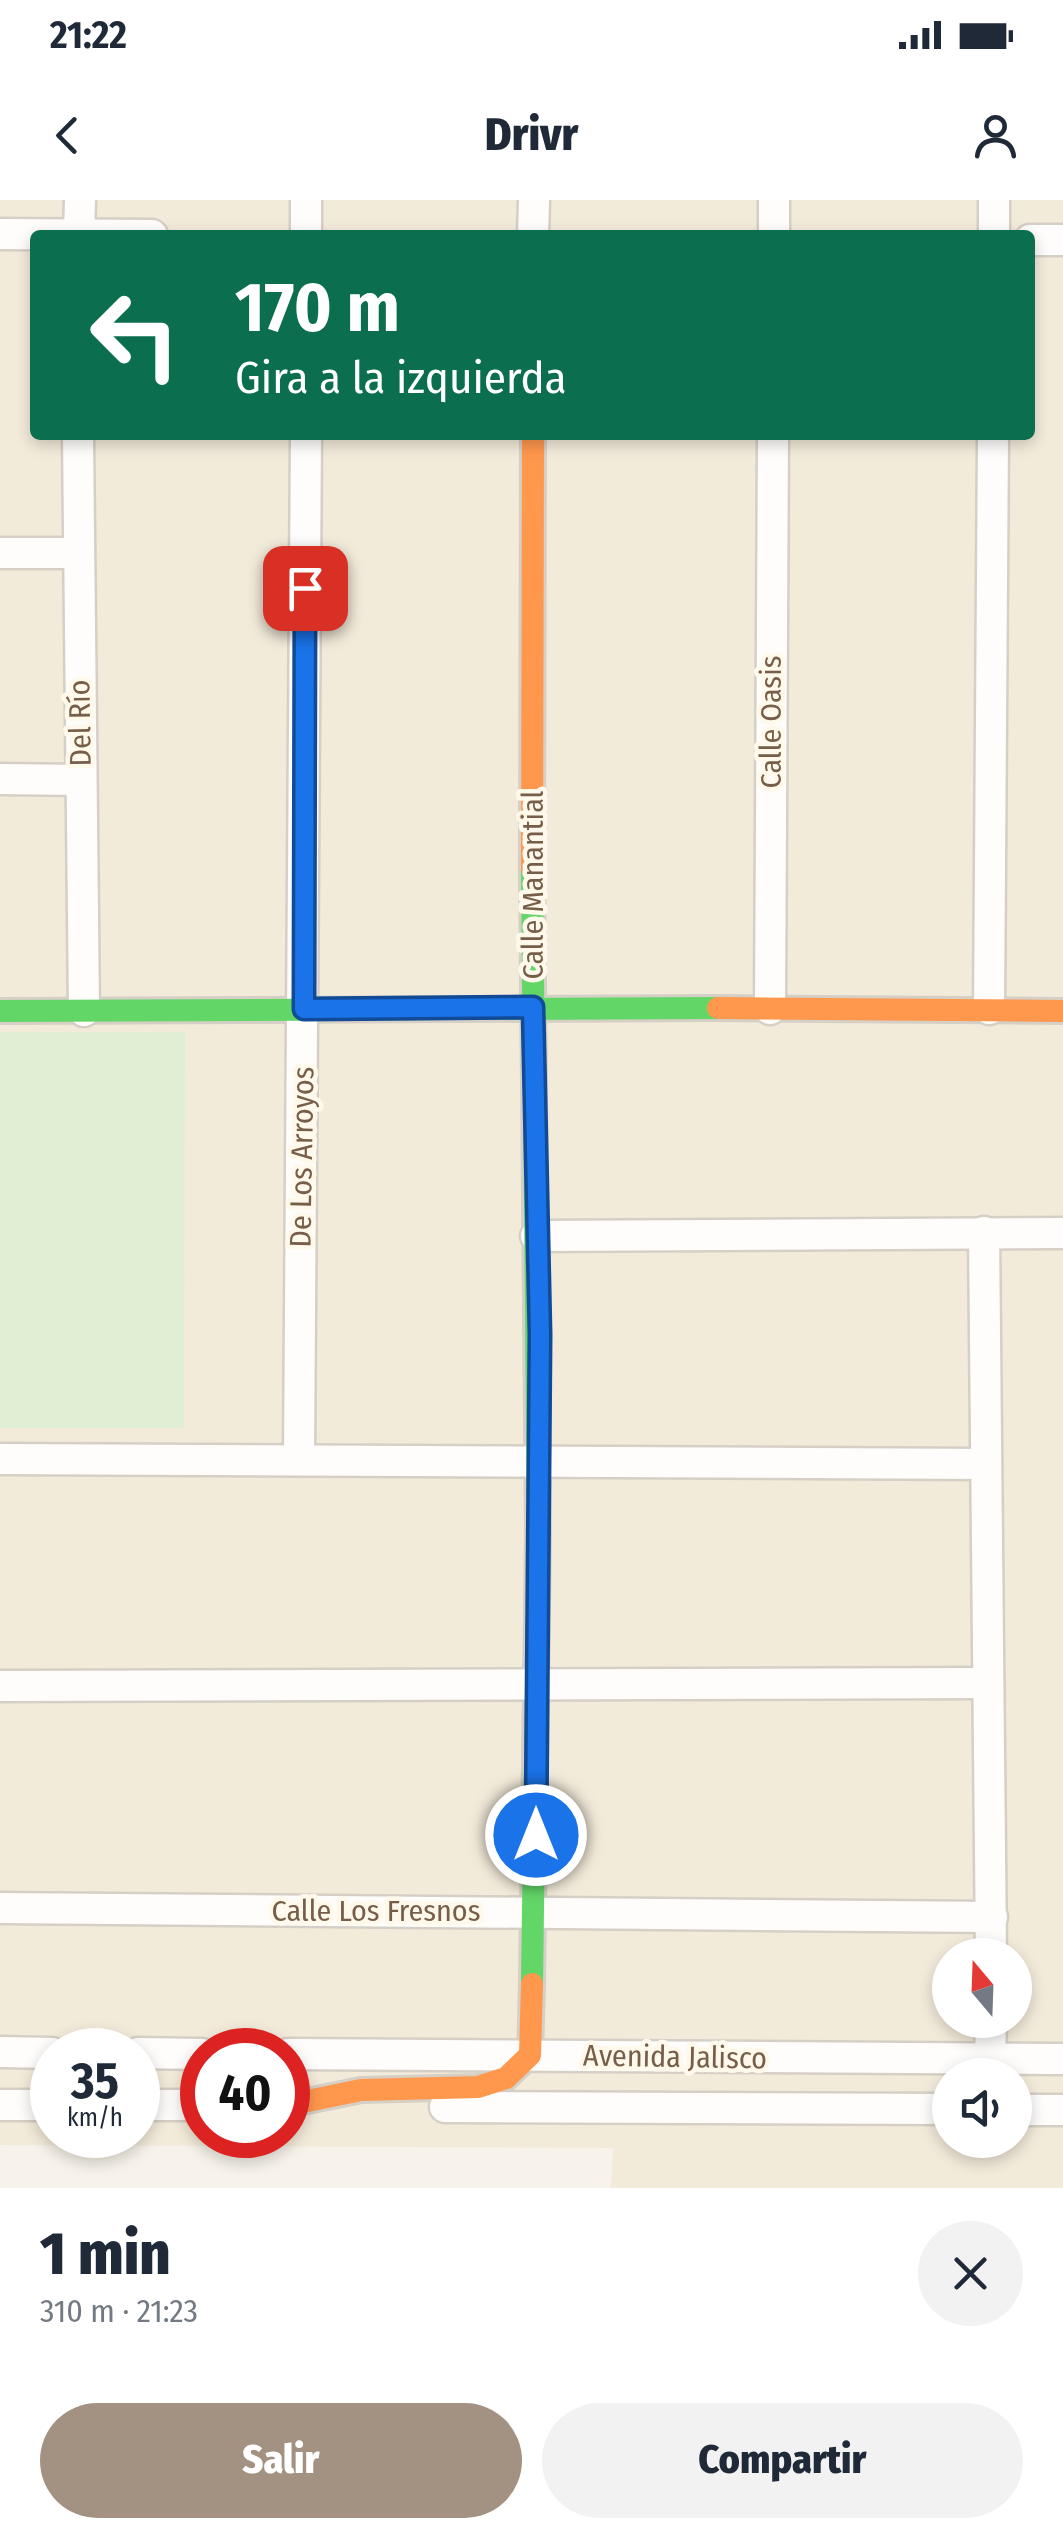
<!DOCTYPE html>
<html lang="es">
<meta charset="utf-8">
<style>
body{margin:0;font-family:"Fira Sans Condensed",sans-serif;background:#f2f2f3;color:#1f2937;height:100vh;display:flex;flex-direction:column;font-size:38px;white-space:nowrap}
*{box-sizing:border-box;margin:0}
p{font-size:32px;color:#747a83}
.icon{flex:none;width:55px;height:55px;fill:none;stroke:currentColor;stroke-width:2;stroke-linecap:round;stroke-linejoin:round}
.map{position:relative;height:1988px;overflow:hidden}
.sheet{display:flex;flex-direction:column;background:#fff;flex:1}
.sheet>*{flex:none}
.top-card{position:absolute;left:30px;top:30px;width:1005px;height:210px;border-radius:10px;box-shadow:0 5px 15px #0003;background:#0b6e4f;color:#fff;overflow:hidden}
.needle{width:65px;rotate:341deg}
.controls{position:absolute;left:932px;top:1738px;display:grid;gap:20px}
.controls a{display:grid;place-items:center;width:100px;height:100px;border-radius:50%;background:#fff;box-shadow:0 5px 15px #0003;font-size:50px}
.speed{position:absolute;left:30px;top:1828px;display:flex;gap:20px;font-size:50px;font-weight:700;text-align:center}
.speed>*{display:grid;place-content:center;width:130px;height:130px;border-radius:50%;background:#fff;box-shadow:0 5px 15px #0003;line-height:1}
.speed small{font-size:25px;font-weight:400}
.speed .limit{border:15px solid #d22;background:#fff;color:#111}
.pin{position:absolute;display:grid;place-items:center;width:85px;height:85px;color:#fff;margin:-42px;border-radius:20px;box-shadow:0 5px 15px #0006}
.me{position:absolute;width:110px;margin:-55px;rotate:0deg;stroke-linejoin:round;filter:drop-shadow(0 0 8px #0008)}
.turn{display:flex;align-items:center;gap:35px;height:210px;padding:0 40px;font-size:45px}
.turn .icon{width:130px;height:130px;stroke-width:2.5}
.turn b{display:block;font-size:70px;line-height:85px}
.round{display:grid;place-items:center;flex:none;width:105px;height:105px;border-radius:52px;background:#f2f2f3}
.summary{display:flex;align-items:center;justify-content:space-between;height:170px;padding:0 40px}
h1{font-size:60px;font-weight:800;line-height:75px}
.action{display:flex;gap:20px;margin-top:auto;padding:20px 40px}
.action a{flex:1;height:115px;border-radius:60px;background:#a39281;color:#fff;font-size:40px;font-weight:800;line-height:115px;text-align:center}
.action a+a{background:#f2f2f3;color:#1f2937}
.status{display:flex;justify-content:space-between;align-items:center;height:70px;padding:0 50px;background:#fff;direction:ltr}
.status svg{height:28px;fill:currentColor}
header{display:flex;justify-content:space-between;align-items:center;height:130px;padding:0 40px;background:#fff;font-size:45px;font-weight:800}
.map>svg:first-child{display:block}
.residential{fill:#f3ebda;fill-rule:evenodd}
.green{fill:#e0efd4}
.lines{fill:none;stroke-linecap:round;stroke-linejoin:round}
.street-casing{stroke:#d6cfc6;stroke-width:35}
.fast-casing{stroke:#d5cfc5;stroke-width:28}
.slow-casing{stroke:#d5cfc5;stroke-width:28}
.street{stroke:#fefdfc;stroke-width:30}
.fast{stroke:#63d668;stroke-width:22}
.slow{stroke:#ff974d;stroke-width:22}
.route-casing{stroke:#114b97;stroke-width:25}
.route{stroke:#1a73e8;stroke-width:18}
.labels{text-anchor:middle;stroke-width:9;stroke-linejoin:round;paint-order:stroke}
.street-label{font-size:30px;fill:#765e49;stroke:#fff9eb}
</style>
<div class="status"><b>21:22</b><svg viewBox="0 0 49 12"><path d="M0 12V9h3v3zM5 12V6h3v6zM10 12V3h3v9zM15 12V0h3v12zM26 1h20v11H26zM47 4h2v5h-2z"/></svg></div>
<header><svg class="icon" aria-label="back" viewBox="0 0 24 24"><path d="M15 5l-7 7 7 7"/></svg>Drivr<svg class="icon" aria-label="person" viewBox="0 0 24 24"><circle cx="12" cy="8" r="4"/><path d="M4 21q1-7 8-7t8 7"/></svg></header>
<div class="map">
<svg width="1063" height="1988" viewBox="0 0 1063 1988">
<rect width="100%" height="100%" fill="#f7f3ea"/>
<!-- residential -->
<path class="residential" d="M0,0H1063V1988H611L613,1948L0,1945ZM35,35H1030V235H35ZM950,1755H1015V1820H950ZM52,1850H138V1935H52ZM202,1850H288V1935H202ZM950,1875H1015V1940H950Z"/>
<!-- green -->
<path class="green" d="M185,832L184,1228H0V832Z"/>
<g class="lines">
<defs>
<g id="street">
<path d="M0,34L152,35"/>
<path d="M79,35L80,0"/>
<path d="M306,35V0"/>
<path d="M533,35L534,0"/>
<path d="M774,35V0"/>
<path d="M994,35V0"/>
<path d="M1030,40H1063"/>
<path d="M78,235L84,811"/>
<path d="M0,353H77"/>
<path d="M0,579L80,580"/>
<path d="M770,809L773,235"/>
<path d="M989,809L993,235"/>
<path d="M984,1032L991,1755"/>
<path d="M536,1036L1063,1033"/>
<path d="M299,1258L306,235"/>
<path d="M0,1259L986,1264"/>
<path d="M0,1486L987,1483"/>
<path d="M0,1708L992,1717"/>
<path d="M0,1852L52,1853"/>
<path d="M138,1853L202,1854"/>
<path d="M288,1854L1063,1859"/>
<path d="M990,1861L991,1820"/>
<path d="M0,1905H52"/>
<path d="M138,1905H202"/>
<path d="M445,1907L950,1909"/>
<path d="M1015,1910H1063"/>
</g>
<g id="fast">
<path d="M532,668L538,1334L532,1784"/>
<path d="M0,811L718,808"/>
</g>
<g id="slow">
<path d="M532,668L533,235"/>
<path d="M718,808L1063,811"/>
<path d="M288,1905L361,1890L478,1887L506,1878L530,1855L532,1784"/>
</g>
</defs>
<!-- street casing -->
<use href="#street" class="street-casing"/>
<!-- fast casing -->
<use href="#fast" class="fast-casing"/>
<!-- slow casing -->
<use href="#slow" class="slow-casing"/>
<!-- street -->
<use href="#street" class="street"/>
<!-- fast -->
<use href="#fast" class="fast"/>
<!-- slow -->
<use href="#slow" class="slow"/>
</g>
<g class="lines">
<defs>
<path id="route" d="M305,388L304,809L533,807L540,1135L536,1635"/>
</defs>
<!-- route casing -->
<use href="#route" class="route-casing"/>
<!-- route -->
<use href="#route" class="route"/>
</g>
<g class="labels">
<!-- street labels -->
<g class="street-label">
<text transform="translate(771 522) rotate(-90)" y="10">Calle Oasis</text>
<text transform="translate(80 523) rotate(-91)" y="10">Del Río</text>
<text transform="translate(533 685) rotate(-90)" y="10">Calle Manantial</text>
<text transform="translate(302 957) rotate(-89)" y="10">De Los Arroyos</text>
<text x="376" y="1721">Calle Los Fresnos</text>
<text transform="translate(675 1857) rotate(1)" y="10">Avenida Jalisco</text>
</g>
</g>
</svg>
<div class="controls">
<a><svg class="needle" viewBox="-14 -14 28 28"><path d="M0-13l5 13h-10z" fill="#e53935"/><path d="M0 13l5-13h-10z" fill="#747a83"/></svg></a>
<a><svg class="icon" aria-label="sound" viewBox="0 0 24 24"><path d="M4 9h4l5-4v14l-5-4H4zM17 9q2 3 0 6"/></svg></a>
</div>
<div class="speed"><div>35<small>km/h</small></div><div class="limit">40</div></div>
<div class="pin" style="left:305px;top:388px;background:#d93025"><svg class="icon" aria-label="arrive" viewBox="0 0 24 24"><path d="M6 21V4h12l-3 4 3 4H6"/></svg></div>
<svg class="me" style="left:536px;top:1635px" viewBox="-20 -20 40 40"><circle r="17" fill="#1a73e8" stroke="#fff" stroke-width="3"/><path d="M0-11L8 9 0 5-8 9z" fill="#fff"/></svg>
<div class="top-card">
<div class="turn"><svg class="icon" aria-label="left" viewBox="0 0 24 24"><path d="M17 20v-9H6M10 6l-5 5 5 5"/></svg><div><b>170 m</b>Gira a la izquierda</div></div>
</div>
</div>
<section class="sheet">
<div class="summary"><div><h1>1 min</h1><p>310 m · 21:23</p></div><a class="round"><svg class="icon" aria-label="close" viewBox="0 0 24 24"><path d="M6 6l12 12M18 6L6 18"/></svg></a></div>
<div class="action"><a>Salir</a><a>Compartir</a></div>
</section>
